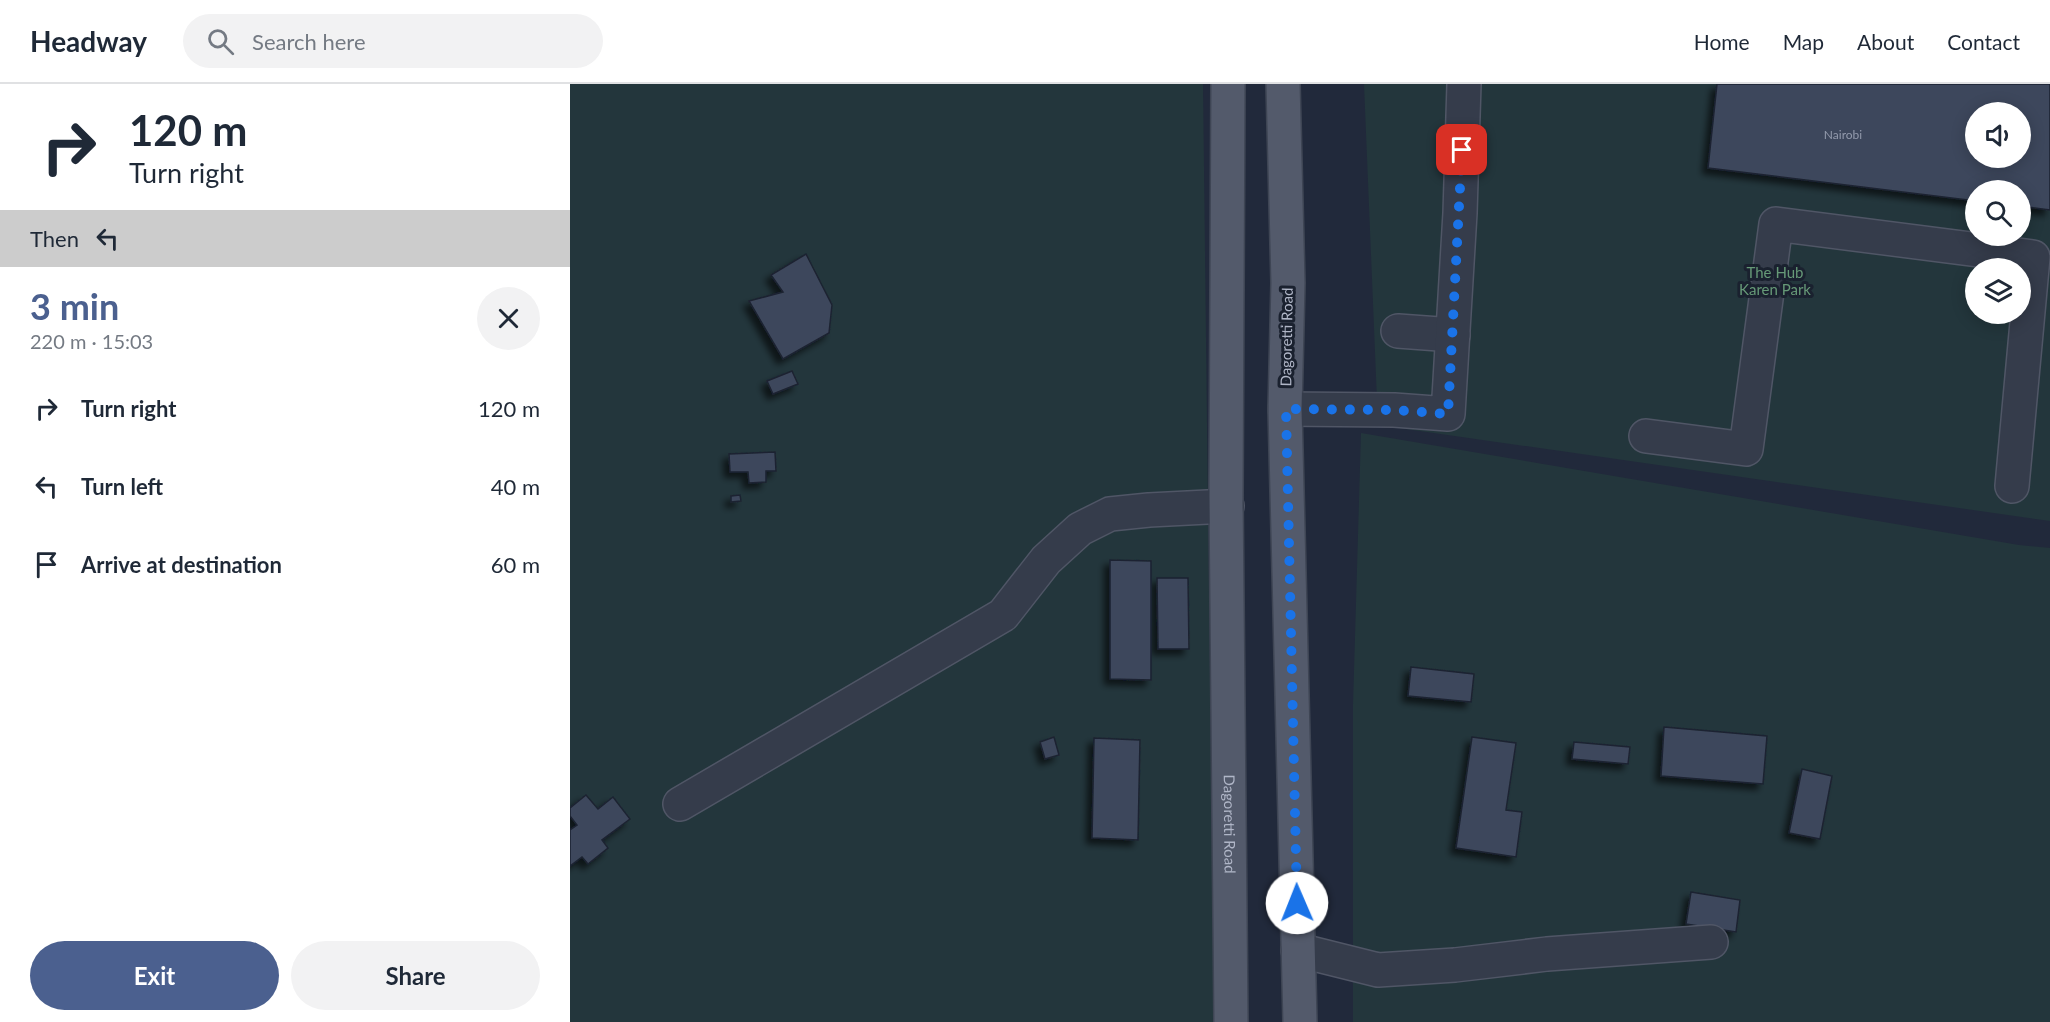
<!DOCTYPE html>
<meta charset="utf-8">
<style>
body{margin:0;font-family:Lato,sans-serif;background:#f2f2f3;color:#1f2937;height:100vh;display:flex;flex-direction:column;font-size:22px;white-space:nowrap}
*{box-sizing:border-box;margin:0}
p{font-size:20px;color:#747a83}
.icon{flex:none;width:33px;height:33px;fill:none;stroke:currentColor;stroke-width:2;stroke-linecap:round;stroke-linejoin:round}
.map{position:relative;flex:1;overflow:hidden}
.side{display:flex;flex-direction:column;background:#fff;width:570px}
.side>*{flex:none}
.hud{background:#fff;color:#1f2937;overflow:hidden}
.controls{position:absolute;left:1395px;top:18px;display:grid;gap:12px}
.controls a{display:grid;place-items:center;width:66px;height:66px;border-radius:50%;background:#fff;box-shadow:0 3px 15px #0003;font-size:30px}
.pin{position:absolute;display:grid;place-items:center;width:51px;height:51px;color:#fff;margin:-26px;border-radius:12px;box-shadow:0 3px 9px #0006}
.me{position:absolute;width:66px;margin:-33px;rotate:359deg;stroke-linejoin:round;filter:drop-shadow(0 0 4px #0008)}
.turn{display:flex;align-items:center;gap:21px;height:126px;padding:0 30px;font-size:27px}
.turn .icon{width:78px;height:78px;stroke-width:2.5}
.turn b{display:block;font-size:42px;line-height:51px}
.then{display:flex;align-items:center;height:57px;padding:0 30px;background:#0003;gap:12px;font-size:22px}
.round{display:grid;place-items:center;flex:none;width:63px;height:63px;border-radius:32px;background:#f2f2f3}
.head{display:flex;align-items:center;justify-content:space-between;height:102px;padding:0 30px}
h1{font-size:36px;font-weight:700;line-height:45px;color:#4b608f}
.button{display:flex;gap:12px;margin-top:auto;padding:12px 30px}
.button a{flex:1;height:69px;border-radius:36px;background:#4b608f;color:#fff;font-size:24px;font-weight:700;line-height:69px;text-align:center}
.button a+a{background:#f2f2f3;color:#1f2937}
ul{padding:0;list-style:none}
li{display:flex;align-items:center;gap:18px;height:78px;padding:0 30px}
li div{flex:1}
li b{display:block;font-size:22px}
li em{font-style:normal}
header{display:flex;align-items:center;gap:36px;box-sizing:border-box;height:84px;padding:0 30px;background:#fff;border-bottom:2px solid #e0e1e3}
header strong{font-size:28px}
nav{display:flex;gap:33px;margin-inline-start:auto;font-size:21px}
.search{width:420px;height:54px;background:#f2f2f3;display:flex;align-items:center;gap:15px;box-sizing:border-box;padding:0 21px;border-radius:33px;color:#747a83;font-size:22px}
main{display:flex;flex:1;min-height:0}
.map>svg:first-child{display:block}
.green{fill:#23363c;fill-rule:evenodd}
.building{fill:#3d475b;stroke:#1c2331;stroke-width:1.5;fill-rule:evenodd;filter:url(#shadow)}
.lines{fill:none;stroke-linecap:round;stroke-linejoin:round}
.minor-casing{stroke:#505666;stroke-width:36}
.major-casing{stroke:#3e4554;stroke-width:36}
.minor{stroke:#353c4b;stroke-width:33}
.major{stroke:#535a6b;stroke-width:33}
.route{stroke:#1a73e8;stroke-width:10;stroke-dasharray:0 18}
.labels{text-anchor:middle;stroke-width:6;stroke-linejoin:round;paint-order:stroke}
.number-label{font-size:12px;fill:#939aac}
.park-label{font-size:15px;fill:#697;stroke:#1a212f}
.street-label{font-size:15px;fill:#b0b6c7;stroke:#1a212f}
</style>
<header>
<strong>Headway</strong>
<div class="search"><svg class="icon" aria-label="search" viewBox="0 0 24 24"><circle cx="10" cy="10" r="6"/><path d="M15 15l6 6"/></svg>Search here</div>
<nav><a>Home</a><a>Map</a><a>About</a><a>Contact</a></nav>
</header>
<main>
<section class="side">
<div class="hud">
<div class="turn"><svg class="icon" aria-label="right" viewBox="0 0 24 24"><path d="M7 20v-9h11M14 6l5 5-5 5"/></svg><div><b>120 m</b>Turn right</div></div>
<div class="then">Then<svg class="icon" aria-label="left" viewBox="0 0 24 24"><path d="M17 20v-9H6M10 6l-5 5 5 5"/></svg></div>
</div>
<div class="head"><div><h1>3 min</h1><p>220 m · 15:03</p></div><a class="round"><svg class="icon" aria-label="close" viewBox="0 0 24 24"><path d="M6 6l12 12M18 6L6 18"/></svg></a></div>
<ul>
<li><svg class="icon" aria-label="right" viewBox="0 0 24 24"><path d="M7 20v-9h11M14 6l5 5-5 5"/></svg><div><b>Turn right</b></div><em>120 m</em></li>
<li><svg class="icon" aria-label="left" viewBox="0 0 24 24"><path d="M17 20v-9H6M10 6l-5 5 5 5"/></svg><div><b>Turn left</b></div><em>40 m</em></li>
<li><svg class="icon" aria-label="arrive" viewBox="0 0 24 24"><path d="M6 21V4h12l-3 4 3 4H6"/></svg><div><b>Arrive at destination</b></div><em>60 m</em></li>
</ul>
<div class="button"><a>Exit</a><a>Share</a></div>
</section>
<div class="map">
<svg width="1480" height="938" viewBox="0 0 1480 938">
<defs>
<filter id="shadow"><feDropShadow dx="-5.5" dy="5.5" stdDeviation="3" flood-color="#0009"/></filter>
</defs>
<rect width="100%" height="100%" fill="#21293b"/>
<!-- green -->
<g class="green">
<path d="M0,0H633L644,938H0Z"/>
<path d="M794,0H1480V437L808,341ZM1406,28H1450V74H1406ZM1406,106H1450V152H1406ZM1406,184H1450V230H1406Z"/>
<path d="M791,349L1449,461L1480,464V938H783V621Z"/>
</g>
<!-- building -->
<g class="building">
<path d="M1147,0H1480V126L1450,122V106H1406V117L1138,84ZM1406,28H1450V74H1406Z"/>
<path d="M236,170L262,221L259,249L213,275L179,217L213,208L201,191Z"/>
<path d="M222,287L228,300L203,310L197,297Z"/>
<path d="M205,368L206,387H196V398L179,399L178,388H160L159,370Z"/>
<path d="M170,411L171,417L161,418V412Z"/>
<path d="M540,476L581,477V596L540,595Z"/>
<path d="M587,494H618L619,565H588Z"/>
<path d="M841,583L904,590L901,618L838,612Z"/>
<path d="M1094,643L1197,652L1193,700L1091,692Z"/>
<path d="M484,653L489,671L475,675L470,658Z"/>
<path d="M902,653L946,659L936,726L952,728L946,773L886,764Z"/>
<path d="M524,654L570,656L568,756L522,754Z"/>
<path d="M1004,658L1060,663L1058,680L1002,675Z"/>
<path d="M1232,685L1262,692L1250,755L1219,749Z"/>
<path d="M16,711L28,725L43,713L60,735L32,756L38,764L18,780L12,773L0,782V746L7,741L0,732V724Z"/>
<path d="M1121,808L1170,816L1166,848L1116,840Z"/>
</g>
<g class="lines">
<defs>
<g id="minor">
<path d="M828,247L883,251"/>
<path d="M715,325L824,326L878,330L890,129L894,0"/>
<path d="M1076,352L1176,365L1206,140L1463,173L1442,402"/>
<path d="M110,720L433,531L476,476L510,445L540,430L579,426L657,422"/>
<path d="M728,866L808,886L885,881L977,870L1141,858"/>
</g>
<g id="major">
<path id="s1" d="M658,0L656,413L661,938"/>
<path d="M713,0L718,199L715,325L730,938"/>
</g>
</defs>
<!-- minor casing -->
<use href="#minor" class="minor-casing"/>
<!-- major casing -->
<use href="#major" class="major-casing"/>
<!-- minor -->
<use href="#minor" class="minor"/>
<!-- major -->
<use href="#major" class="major"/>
</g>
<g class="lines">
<!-- route -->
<path class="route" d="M727,819L716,325L824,326L878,330L892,66"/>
</g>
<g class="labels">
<!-- number labels -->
<g class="number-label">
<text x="1273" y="55">Nairobi</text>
</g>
<!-- park labels -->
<g class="park-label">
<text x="1205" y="194">The Hub<tspan x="1205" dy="17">Karen Park</tspan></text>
</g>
<!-- street labels -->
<g class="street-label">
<text transform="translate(717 253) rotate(-89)" y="5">Dagoretti Road</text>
<text dy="5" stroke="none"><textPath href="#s1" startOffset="740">Dagoretti Road</textPath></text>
</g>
</g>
</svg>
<div class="controls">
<a><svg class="icon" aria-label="sound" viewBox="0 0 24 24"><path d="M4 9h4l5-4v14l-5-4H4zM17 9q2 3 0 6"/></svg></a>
<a><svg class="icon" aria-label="search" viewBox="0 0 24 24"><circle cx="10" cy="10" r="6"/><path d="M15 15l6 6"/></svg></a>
<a><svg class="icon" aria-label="layers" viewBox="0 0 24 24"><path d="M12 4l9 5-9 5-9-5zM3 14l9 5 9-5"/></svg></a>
</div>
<div class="pin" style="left:892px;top:66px;background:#d93025"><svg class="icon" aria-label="arrive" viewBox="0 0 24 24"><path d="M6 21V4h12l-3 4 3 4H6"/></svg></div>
<svg class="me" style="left:727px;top:819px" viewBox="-20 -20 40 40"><circle r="19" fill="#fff"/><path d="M0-13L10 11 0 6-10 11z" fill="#1a73e8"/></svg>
</div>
</main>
